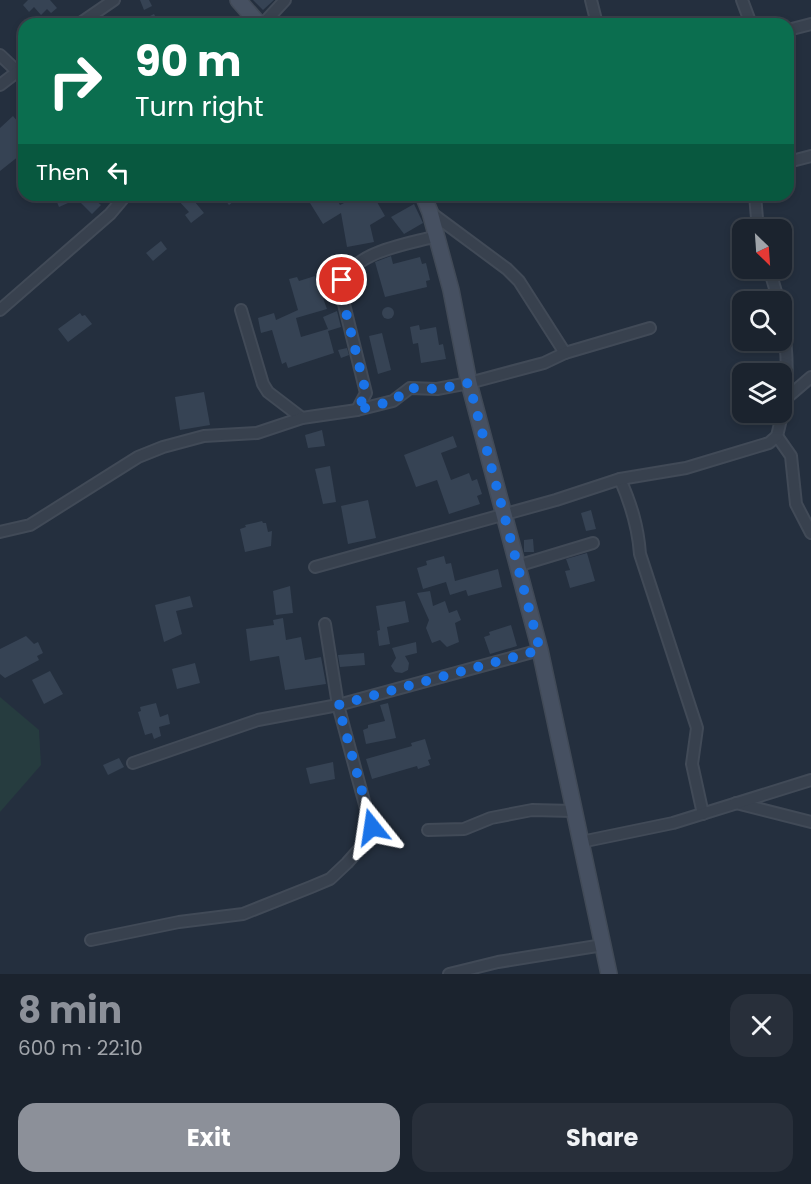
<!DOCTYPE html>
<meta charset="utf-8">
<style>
body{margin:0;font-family:Poppins,sans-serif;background:#282f3a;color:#f1f3f6;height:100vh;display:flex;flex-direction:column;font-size:22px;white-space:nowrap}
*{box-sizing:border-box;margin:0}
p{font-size:20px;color:#a0a4aa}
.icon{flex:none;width:33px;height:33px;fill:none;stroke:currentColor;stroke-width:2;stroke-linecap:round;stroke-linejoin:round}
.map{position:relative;height:974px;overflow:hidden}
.panel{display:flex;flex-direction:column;background:#1b232e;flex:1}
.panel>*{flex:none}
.top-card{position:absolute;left:18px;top:18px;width:776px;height:183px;border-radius:18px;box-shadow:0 3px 9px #0003,0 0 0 2px #39404a;background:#0b6e4f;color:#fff;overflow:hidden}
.needle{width:39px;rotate:155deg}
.buttons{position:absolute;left:732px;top:219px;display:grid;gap:12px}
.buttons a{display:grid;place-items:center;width:60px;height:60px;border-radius:12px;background:#1b232e;box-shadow:0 3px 9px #0003,0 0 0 2px #39404a;font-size:30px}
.pin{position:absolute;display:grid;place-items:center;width:51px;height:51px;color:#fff;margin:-26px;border:3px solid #fff;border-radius:50%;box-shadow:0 2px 6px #0007}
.me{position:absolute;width:66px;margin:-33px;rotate:345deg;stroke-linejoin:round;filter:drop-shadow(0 0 4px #0008)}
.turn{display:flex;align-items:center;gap:21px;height:126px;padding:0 18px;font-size:27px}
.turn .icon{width:78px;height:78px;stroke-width:2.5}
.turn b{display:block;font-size:42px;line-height:51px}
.then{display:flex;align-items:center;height:57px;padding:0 18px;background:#0003;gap:12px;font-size:22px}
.round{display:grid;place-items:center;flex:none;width:63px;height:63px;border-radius:18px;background:#282f3a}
.headline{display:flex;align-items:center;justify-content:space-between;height:102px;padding:0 18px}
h1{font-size:36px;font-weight:700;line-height:45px;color:#8c9099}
.cta{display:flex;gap:12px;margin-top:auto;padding:12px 18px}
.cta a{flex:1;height:69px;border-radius:18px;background:#8c9099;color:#fff;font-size:24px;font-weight:700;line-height:69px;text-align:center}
.cta a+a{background:#282f3a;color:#f1f3f6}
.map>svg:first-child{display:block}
.green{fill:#263c3f}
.building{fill:#364354}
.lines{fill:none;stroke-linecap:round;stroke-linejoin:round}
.street-casing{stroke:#414a57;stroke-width:14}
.secondary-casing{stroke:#414a57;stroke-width:18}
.street{stroke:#38414e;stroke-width:10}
.secondary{stroke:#465061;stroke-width:15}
.route{stroke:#1a73e8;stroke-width:10;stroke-dasharray:0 18}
</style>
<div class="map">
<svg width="811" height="974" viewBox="0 0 811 974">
<rect width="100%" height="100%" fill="#242f3e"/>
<!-- green -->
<path class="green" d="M0,697L39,730L41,765L0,812Z"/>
<!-- building -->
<g class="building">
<path d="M28,0H50L57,8L51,13L47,9L41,15L34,7L29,12L23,5Z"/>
<path d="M140,0H149L152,6L144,10Z"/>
<path d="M253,0H274L263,10Z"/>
<path d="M154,14L159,24H134Z"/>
<path d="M13,116L24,129V133L16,140L24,152L0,171V128Z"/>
<path d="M54,195H102L96,201L101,205L92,214L77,199L59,207Z"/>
<path d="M182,195H201L195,202L204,213L191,223L185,215L189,212L177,199Z"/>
<path d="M221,195H242L229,205Z"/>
<path d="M323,195H334L340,205L360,195H373L385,216L370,225L374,242L347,247L341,213L323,224L310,203Z"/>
<path d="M414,204L423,223L404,234L391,217Z"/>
<path d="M161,241L167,249L153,261L146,253Z"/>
<path d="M391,256L393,264L420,257L422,264L426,263L430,280L426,281L427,287L385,297L375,262Z"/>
<path d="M315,276L327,309L296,318L297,322L301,337L328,329L323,317L337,311L341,327L328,331L334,353L288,368L286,362L282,364L272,330L261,333L258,318L274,313L276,320L298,310L289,279L297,277L299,281Z"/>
<circle cx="388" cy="313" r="6"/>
<path d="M80,313L82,316L85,315L92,324L68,342L58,329Z"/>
<path d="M419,325L420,330L436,327L439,345L443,344L446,359L421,363L418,343L413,344L410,327Z"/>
<path d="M382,333L391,370L378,374L369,336Z"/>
<path d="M347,348L349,355L341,358L338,350Z"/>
<path d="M204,392L210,425L180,430L175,397Z"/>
<path d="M322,430L325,446L308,448L305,435Z"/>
<path d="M453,436L457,447L441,453L451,480L469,473L472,481L477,479L482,494L477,496L480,504L449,514L437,480L416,487L404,455Z"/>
<path d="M330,466L336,502L323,504L315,469Z"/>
<path d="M368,500L376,538L348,544L341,506Z"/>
<path d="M591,510L596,529L586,531L581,513Z"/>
<path d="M262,521L263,523H266L268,532L272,531L271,546L245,552L240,529L246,527L245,525Z"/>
<path d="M533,539L534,552H524V540Z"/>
<path d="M587,553L595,581L570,588L565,571L570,570L566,559Z"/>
<path d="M444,556L446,564L451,563L455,581L498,569L502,587L468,596L466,590L450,595L446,582L423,589L417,568L427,565L426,561Z"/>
<path d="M290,586L293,613L276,615L273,591Z"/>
<path d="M430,591L433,606L445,601L449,613L457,610L461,620L455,623L459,642L447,647L440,640L432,643L426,628L429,620L417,593Z"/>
<path d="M190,596L193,607L176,611L182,634L164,642L155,605Z"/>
<path d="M405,601L409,622L387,627L390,644L379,646L377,631L380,630L376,606Z"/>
<path d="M283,618L286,640L301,637L305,660L321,657L326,684L285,690L279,656L250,661L246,629L274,625L273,620Z"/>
<path d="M511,625L517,646L490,654L484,637L490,635L489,632Z"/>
<path d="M26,636L34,644L38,642L43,653L37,656L39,660L5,678L0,674V649Z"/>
<path d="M416,642L417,653L405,656L409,663L408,670L402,673L395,672L391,666L396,658L392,648Z"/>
<path d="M364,653L365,665L340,667L338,655Z"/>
<path d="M195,663L200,683L177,689L172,669Z"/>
<path d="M50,671L63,694L44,704L32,680Z"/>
<path d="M156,703L160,717L168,714L170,724L159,727L161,736L154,739L152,733L145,735L138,712L141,711L140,707Z"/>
<path d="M388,703L396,738L366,744L363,730L368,728V725L385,721L380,705Z"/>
<path d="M425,739L431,759L428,760L430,765L418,769L417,766L372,779L366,759L412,746L411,743Z"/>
<path d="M119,758L124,767L108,775L103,765Z"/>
<path d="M333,762L335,779L310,784L306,768Z"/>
</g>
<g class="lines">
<defs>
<g id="street">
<path d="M591,0L597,24"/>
<path d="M742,0L751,24"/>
<path d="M79,24L114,0"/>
<path d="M263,24L285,0"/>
<path d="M788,30L811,24"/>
<path d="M0,55L18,72H24"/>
<path d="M0,85L21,69"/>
<path d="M788,162L811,156"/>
<path d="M755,195L758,230"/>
<path d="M430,212L507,269L519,281L565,353"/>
<path d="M769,268L779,302"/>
<path d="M0,310L110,214L126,195"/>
<path d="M241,310L263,384L268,392L302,418"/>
<path d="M783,401L811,377"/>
<path d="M357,410L366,393L340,288C351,251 405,245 437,236"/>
<path d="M777,436L791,456L796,504L811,533"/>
<path d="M620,479C631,504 638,526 640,554L697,728L692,764L703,814"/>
<path d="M0,532L30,525L138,457L163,447L204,436L257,433L302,418L357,410L393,401L410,388L437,389L469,383L544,363L565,353L650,328"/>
<path d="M517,566L593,543"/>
<path d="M315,567L556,500L620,479L686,468L769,443L777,436C789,391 789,360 782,315"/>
<path d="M133,763L258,720L338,705L540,650"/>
<path d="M736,803L811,822"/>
<path d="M428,830L464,829L491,818L532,810L573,811"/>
<path d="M581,842L673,823L811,780"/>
<path d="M91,940L179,922L243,914L311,887L330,879L347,863L370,837L371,827L338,705L325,624"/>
<path d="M449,974L498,962L603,945"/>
</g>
<g id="secondary">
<path d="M238,0L259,24"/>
<path d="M423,195L430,212L451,290L469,383L540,650L609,974"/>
</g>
</defs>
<!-- street casing -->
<use href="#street" class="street-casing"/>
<!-- secondary casing -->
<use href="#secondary" class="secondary-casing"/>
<!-- street -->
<use href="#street" class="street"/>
<!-- secondary -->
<use href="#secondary" class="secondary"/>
</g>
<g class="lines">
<!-- route -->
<path class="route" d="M342,280L340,288L366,393L357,410L393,401L410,388L437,389L469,383L540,650L338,705L372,827"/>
</g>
</svg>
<div class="buttons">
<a><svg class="needle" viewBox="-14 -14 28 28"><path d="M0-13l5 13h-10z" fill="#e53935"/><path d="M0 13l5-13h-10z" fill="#a0a4aa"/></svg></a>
<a><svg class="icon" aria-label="search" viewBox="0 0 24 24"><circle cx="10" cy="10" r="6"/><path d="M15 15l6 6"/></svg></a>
<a><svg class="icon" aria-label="layers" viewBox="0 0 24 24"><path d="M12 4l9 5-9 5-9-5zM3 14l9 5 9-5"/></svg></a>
</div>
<div class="pin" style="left:342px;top:280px;background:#d93025"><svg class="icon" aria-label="arrive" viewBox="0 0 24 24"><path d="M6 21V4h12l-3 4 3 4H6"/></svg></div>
<svg class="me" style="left:372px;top:827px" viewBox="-20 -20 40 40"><path d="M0-17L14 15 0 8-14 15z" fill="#1a73e8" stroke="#fff" stroke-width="4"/></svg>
<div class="top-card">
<div class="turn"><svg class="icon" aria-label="right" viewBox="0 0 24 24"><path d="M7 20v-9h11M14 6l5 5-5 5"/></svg><div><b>90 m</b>Turn right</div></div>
<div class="then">Then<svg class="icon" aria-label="left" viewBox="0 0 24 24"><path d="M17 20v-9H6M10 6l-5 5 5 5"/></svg></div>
</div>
</div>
<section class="panel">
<div class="headline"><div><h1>8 min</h1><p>600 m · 22:10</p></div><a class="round"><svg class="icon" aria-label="close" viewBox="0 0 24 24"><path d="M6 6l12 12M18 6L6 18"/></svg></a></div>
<div class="cta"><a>Exit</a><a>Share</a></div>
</section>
